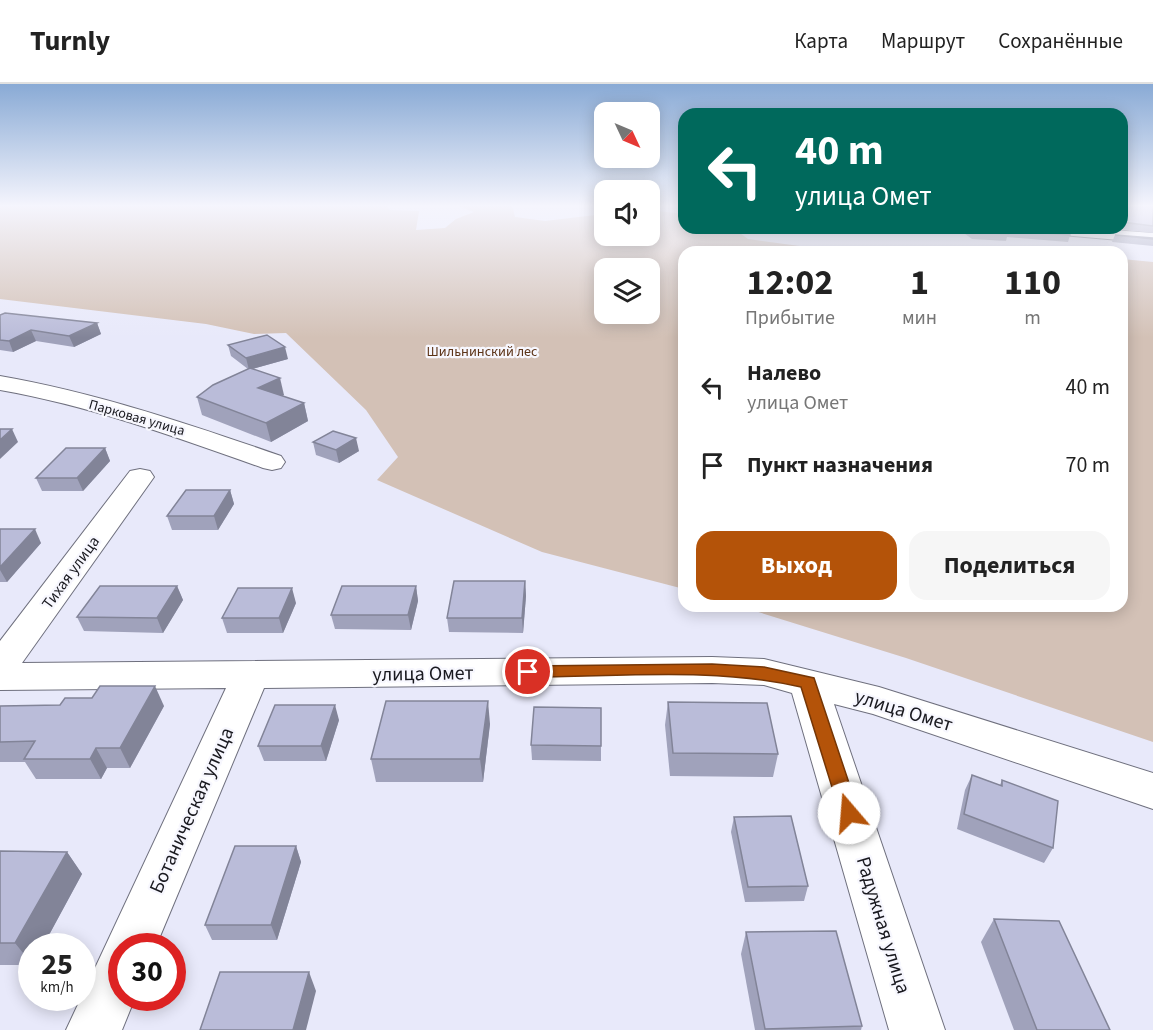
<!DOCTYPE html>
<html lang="ru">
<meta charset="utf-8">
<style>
body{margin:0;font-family:"Source Sans 3",sans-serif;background:#f6f6f6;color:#222;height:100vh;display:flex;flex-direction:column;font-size:22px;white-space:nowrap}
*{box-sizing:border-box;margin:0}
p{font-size:20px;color:#767676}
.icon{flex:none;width:33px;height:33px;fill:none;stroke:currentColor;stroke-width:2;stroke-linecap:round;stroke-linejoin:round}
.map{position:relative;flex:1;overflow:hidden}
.drawer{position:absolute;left:678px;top:162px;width:450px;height:366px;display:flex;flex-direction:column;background:#fff;border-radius:18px;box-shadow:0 3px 15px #0003}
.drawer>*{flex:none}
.top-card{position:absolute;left:678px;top:24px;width:450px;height:126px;border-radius:18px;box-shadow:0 3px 15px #0003;background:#00695c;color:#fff;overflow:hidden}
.needle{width:39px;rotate:134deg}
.fabs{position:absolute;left:594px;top:18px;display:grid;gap:12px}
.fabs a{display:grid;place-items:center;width:66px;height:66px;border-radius:12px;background:#fff;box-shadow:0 3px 15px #0003;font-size:30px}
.speed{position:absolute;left:18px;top:849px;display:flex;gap:12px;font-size:30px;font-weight:700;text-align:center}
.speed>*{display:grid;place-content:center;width:78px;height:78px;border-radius:50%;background:#fff;box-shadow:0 3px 15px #0003;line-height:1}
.speed small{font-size:15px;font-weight:400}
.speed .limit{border:9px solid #d22;background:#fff;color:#111}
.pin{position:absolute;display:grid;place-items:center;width:51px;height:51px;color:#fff;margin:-26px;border:3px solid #fff;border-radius:50%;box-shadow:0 2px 6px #0007}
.me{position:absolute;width:66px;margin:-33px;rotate:342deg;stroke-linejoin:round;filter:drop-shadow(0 0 4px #0008)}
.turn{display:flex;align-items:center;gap:21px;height:126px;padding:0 18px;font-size:27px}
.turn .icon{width:78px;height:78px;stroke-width:2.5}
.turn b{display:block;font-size:42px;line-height:51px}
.eta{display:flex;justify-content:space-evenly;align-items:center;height:102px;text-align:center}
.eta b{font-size:36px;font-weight:700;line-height:42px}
.button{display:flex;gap:12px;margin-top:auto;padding:12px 18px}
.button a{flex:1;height:69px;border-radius:18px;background:#b45309;color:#fff;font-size:24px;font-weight:700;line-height:69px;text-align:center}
.button a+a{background:#f6f6f6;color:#222}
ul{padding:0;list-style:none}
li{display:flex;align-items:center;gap:18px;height:78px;padding:0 18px}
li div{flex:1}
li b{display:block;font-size:22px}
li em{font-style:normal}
header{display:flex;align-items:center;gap:36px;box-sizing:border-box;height:84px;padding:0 30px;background:#fff;border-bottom:2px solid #e0e0e0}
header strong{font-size:28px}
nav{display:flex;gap:33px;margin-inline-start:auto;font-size:21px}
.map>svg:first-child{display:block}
.green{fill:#d3c1b6;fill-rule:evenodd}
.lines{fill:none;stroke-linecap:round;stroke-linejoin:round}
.minor-casing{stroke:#6f707e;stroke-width:2}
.minor{fill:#fff;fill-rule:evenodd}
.wall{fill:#a0a2bb}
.shaded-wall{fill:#828498}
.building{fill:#babcd9;stroke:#828498;stroke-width:1.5}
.route{fill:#b45309;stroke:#753606;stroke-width:1.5}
.labels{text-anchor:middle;stroke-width:4.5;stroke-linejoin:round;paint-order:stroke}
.far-park-label{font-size:14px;fill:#5c3317;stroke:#f7f7fe}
.far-street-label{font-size:14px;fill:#19191f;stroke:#f7f7fe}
.street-label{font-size:16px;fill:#19191f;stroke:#f7f7fe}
.near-street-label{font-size:20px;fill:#19191f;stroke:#f7f7fe}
</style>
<header>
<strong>Turnly</strong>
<nav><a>Карта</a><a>Маршрут</a><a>Сохранённые</a></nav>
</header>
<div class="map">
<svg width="1153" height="946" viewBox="0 0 1153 946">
<rect width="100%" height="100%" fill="#e8e9fa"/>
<!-- green -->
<g class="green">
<path d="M0,121H386L390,126L419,127L416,146L445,144L456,135L474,128L455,121H512L515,133L545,137L604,130V152H650V126L684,130V144H733L748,155L845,168H684V505L542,468L377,396L398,373L366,326L286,249L254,250L206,240L0,215ZM604,184H650V230H604Z"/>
<path d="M1122,175L1153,178V658L906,574L739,522H1122Z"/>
</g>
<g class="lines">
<defs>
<g id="minor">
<path d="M1021,144H1084L1153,149V159L1028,148Z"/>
<path d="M0,292C97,309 189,340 281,372L285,378L281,384L272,386L263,384C176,353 91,322 0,306Z"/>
<path d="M140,385L150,387L154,393L22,579L712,573L764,575L879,603L1153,689V725L873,630L834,620L945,946H889L792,609L764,601L712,599L264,604L156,862H122V914H135L122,946H66L226,604L0,606V557L130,387Z"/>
</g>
</defs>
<!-- minor casing -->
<use href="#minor" class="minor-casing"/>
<!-- minor -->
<use href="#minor" class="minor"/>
</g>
<!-- wall -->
<g class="wall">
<path d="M1122,121H1153V149L1111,144H1122Z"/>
<path d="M813,144H836L835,148L812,147Z"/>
<path d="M957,144H1036L1070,151L1068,158L1007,153L1006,157L972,155Z"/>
<path d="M1115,151L1153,154V162L1112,158Z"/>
<path d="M0,231L97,239L101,250L74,263L36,257L13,268L0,266Z"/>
<path d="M228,261L288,275L252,285L284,311L282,312L304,319L308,337L271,358L202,331L197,313L248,285L231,272Z"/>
<path d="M313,358L359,367L339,379L316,371Z"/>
<path d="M105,364L110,377L83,407H42L36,394Z"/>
<path d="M230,406L234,420L218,446H172L167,432Z"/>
<path d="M0,445L41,459L7,498H0Z"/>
<path d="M525,497L526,512L523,549L449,548L447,534Z"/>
<path d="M177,502L183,516L163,549L84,547L77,533Z"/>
<path d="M416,502L418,517L411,546L335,545L331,531Z"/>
<path d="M296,519L283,549H227L222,534Z"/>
<path d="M668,618L778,670L773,693L670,692L665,641Z"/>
<path d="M0,622H164L130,684H107L101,695H36L25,678H0Z"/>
<path d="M339,636L326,677H264L258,662Z"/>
<path d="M490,640L483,698H376L371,675Z"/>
<path d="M531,661L601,662V677L532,676Z"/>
<path d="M972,691L1000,701L1002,696L1053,764L1044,779L957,745L965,706Z"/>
<path d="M734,733L808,802L804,817L745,818L731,748Z"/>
<path d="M296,762L301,778L277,856H212L205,841Z"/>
<path d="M0,767L67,768L82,790L43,862H32V881H0Z"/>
<path d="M994,835L1110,946H1014L981,858Z"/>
<path d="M746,848L862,942L861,946H755L741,870Z"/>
</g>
<!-- shaded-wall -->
<g class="shaded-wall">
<path d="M97,239L101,250L74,263L69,252Z"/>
<path d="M31,246L36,257L13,268L9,257Z"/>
<path d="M285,263L288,275L249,286L246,274Z"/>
<path d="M280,294L284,311L262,322L258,304Z"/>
<path d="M304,319L308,337L271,358L266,339Z"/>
<path d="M12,345L18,358L0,375V356Z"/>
<path d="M356,354L359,367L339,379L336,366Z"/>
<path d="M105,364L110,377L83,407L77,394Z"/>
<path d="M230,406L234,420L218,446L214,432Z"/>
<path d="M35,445L41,459L7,498L0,486V483Z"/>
<path d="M525,497L526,512L523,549L522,534Z"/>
<path d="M177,502L183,516L163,549L157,534Z"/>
<path d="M416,502L418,517L411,546L408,531Z"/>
<path d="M292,504L296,519L283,549L279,534Z"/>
<path d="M155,602L164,622L130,684L120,664Z"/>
<path d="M488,617L490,640L483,698L480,675Z"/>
<path d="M335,621L339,636L326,677L321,662Z"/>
<path d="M96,664L107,684L101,695L90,675Z"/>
<path d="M296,762L301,778L277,856L271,841Z"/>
<path d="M67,768L82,790L43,862H32V880L15,859Z"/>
<path d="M309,888L316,907L306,946H293Z"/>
</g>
<!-- building -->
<g class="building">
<path d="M1122,121H1153V142L1122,138Z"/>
<path d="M968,144H1036L1068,147L1070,151L1004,146L1008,150L973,148Z"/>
<path d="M1115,151L1153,154V155Z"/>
<path d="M5,229L97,239L69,252L31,246L9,257L0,256V231Z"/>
<path d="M267,251L285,263L246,274L228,261Z"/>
<path d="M250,284L280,294L258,304L304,319L266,339L197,313L213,301Z"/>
<path d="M0,345H12L0,356Z"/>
<path d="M333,347L356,354L336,366L313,358Z"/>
<path d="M66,364H105L77,394H36Z"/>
<path d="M186,406H230L214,432H167Z"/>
<path d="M0,445H35L0,483Z"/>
<path d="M454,497H525L522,534H447Z"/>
<path d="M100,502H177L157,534L77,533Z"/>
<path d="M342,502H416L408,531H331Z"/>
<path d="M238,504H292L279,534H222Z"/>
<path d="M100,602H155L120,664H96L90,675H24L35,657L0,658V622L60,621L65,614H92Z"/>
<path d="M386,617H488L480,675H371Z"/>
<path d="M668,618L767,619L778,670L673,669Z"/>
<path d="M275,621H335L321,662H258Z"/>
<path d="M534,623L601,624V662L531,661Z"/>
<path d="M972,691L1002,702V696L1058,717L1053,764L964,730Z"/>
<path d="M791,732L808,802L748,803L734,733Z"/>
<path d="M235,762H296L271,841H205Z"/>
<path d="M0,767L67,768L15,859H0Z"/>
<path d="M994,835L1059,837L1110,946H1037Z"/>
<path d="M836,847L862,942L765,945L746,848Z"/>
<path d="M220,888H309L293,946H200Z"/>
</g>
<!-- sky -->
<linearGradient id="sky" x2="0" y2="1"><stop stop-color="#89aad5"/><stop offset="0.48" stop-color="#f5f5fd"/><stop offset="1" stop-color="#f5f5fd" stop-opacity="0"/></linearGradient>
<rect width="1153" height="254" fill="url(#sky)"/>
<!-- route -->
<path class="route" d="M712,580L764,583L814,594L859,729L856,734L849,737L842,734L840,729L801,603C715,583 617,593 528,593L520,588L528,582Z"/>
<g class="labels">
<!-- far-park labels -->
<g class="far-park-label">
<text x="482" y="272">Шильнинский лес</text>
</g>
<!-- far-street labels -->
<g class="far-street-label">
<text transform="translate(137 333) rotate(16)" y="5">Парковая улица</text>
</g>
<!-- street labels -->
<g class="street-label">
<text transform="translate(70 488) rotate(-54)" y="6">Тихая улица</text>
</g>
<!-- near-street labels -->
<g class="near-street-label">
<text transform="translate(423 589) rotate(-1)" y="7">улица Омет</text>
<text transform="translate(904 626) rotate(17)" y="7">улица Омет</text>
<text transform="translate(191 726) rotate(-66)" y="7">Ботаническая улица</text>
<text transform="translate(884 841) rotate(73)" y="7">Радужная улица</text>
</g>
</g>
</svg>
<div class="fabs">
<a><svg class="needle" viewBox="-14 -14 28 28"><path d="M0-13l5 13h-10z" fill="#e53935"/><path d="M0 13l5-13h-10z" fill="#767676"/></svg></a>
<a><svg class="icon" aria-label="sound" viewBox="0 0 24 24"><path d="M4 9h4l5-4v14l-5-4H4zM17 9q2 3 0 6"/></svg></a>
<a><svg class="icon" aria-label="layers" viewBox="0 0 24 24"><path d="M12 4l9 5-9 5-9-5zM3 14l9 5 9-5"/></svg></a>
</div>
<div class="speed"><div>25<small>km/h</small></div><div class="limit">30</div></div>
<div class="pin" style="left:528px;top:588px;background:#d93025"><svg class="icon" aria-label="arrive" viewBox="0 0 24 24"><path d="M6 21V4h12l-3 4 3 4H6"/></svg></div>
<svg class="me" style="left:849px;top:729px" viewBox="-20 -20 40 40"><circle r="19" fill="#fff"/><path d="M0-13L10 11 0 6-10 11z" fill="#b45309"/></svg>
<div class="top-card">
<div class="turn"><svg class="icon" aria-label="left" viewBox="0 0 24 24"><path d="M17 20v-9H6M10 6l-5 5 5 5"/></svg><div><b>40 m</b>улица Омет</div></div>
</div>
<section class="drawer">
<div class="eta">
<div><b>12:02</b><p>Прибытие</p></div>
<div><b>1</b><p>мин</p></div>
<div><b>110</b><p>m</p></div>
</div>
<ul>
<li><svg class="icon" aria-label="left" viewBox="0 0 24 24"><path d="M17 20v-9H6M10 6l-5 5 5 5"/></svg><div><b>Налево</b><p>улица Омет</p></div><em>40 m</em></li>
<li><svg class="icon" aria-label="arrive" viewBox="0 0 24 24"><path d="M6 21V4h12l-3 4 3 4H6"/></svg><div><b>Пункт назначения</b></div><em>70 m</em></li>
</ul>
<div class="button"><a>Выход</a><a>Поделиться</a></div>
</section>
</div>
